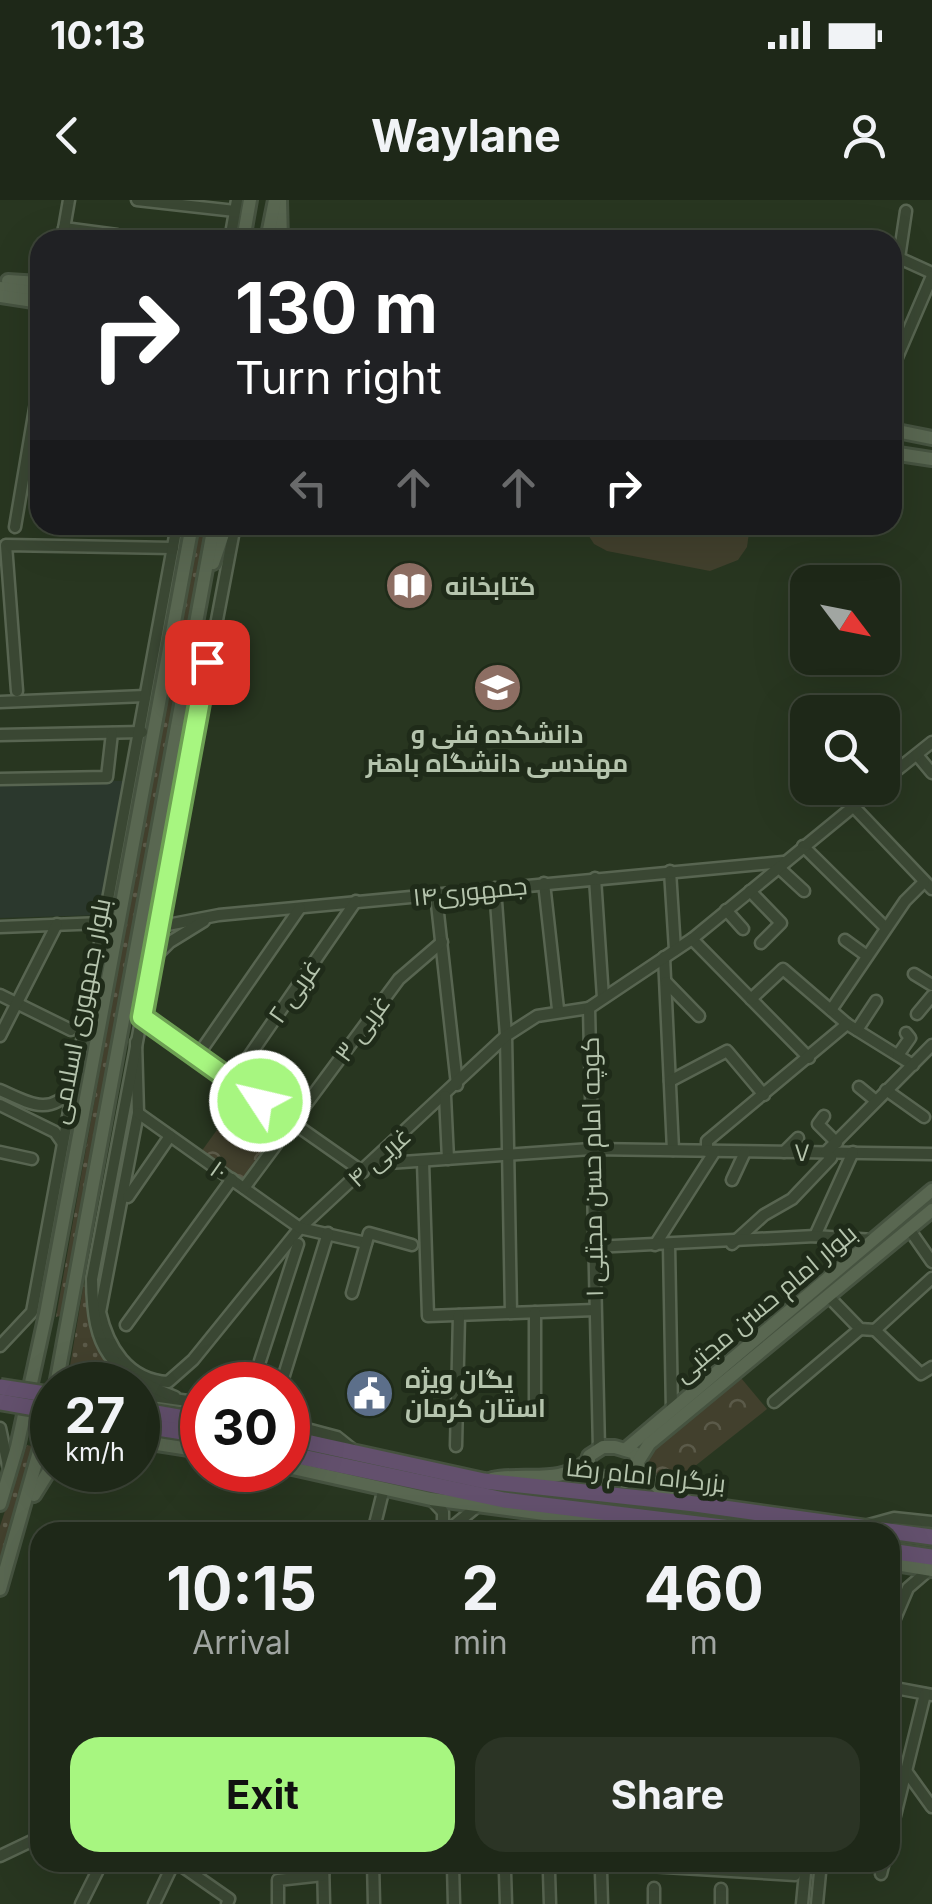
<!DOCTYPE html>
<meta charset="utf-8">
<style>
body{margin:0;font-family:Inter,Cairo,sans-serif;background:#2b3425;color:#f1f3f6;height:100vh;display:flex;flex-direction:column;font-size:38px;white-space:nowrap}
*{box-sizing:border-box;margin:0}
p{font-size:32px;color:#a1a6a2}
.icon{flex:none;width:55px;height:55px;fill:none;stroke:currentColor;stroke-width:2;stroke-linecap:round;stroke-linejoin:round}
.map{position:relative;flex:1;overflow:hidden}
.drawer{position:absolute;left:30px;top:1322px;width:870px;height:350px;display:flex;flex-direction:column;background:#1e2818;border-radius:30px;box-shadow:0 10px 40px #0002,0 0 0 2px #3c4437}
.drawer>*{flex:none}
.banner{position:absolute;left:30px;top:30px;width:872px;height:305px;border-radius:30px;box-shadow:0 10px 40px #0002,0 0 0 2px #3c4437;background:#202124;color:#fff;overflow:hidden}
.needle{width:65px;rotate:122deg}
.controls{position:absolute;left:790px;top:365px;display:grid;gap:20px}
.controls a{display:grid;place-items:center;width:110px;height:110px;border-radius:20px;background:#1e2818;box-shadow:0 10px 40px #0002,0 0 0 2px #3c4437;font-size:50px}
.speed{position:absolute;left:30px;top:1162px;display:flex;gap:20px;font-size:50px;font-weight:700;text-align:center}
.speed>*{display:grid;place-content:center;width:130px;height:130px;border-radius:50%;background:#1e2818;box-shadow:0 10px 40px #0002,0 0 0 2px #3c4437;line-height:1}
.speed small{font-size:25px;font-weight:400}
.speed .limit{border:15px solid #d22;background:#fff;color:#111}
.pin{position:absolute;display:grid;place-items:center;width:85px;height:85px;color:#fff;margin:-42px;border-radius:20px;box-shadow:0 5px 15px #0006}
.me{position:absolute;width:110px;margin:-55px;rotate:305deg;stroke-linejoin:round;filter:drop-shadow(0 0 8px #0008)}
.turn{display:flex;align-items:center;gap:35px;height:210px;padding:0 40px;font-size:45px}
.turn .icon{width:130px;height:130px;stroke-width:2.5}
.turn b{display:block;font-size:70px;line-height:85px}
.lanes{display:flex;align-items:center;height:95px;padding:0 40px;background:#0003;justify-content:center;gap:50px;direction:ltr}
.lanes .off{opacity:.35}
.eta{display:flex;justify-content:space-evenly;align-items:center;height:170px;text-align:center}
.eta b{font-size:60px;font-weight:700;line-height:70px}
.primary-button{display:flex;gap:20px;margin-top:auto;padding:20px 40px}
.primary-button a{flex:1;height:115px;border-radius:30px;background:#a7f680;color:#111;font-size:40px;font-weight:700;line-height:115px;text-align:center}
.primary-button a+a{background:#2b3425;color:#f1f3f6}
.status{display:flex;justify-content:space-between;align-items:center;height:70px;padding:0 50px;background:#1e2818;direction:ltr}
.status svg{height:28px;fill:currentColor}
header{display:flex;justify-content:space-between;align-items:center;height:130px;padding:0 40px;background:#1e2818;font-size:45px;font-weight:700}
.map>svg:first-child{display:block}
.medical{fill:#2b382d}
.grass{fill:url(#grass-dots)}
.park{fill:url(#park-crowns)}
.garden{fill:#42402d}
.lines{fill:none;stroke-linecap:round;stroke-linejoin:round}
.minor-casing{stroke:#586551;stroke-width:15}
.major-casing{stroke:#465340;stroke-width:18}
.highway-casing{stroke:#45513e;stroke-width:20}
.minor{stroke:#3a4733;stroke-width:10}
.major{stroke:#596751;stroke-width:12}
.highway{stroke:#63506d;stroke-width:15}
.highway-bridge-casing{stroke:#45513e;stroke-width:20;stroke-linecap:butt}
.highway-bridge{stroke:#63506d;stroke-width:15}
.route-casing{stroke:#6da053;stroke-width:25}
.route{stroke:#a7f680;stroke-width:18}
.labels{text-anchor:middle;stroke-width:10;stroke-linejoin:round;paint-order:stroke}
.poi-label{font-size:25px;font-weight:bold;fill:#b5c4ad;stroke:#1f2b19;text-anchor:start}
.street-label{font-size:25px;fill:#b5c4ad;stroke:#1f2b19}
</style>
<div class="status"><b>10:13</b><svg viewBox="0 0 49 12"><path d="M0 12V9h3v3zM5 12V6h3v6zM10 12V3h3v9zM15 12V0h3v12zM26 1h20v11H26zM47 4h2v5h-2z"/></svg></div>
<header><svg class="icon" aria-label="back" viewBox="0 0 24 24"><path d="M15 5l-7 7 7 7"/></svg>Waylane<svg class="icon" aria-label="person" viewBox="0 0 24 24"><circle cx="12" cy="8" r="4"/><path d="M4 21q1-7 8-7t8 7"/></svg></header>
<div class="map">
<svg width="932" height="1704" viewBox="0 0 932 1704">
<defs>
<pattern id="grass-dots" width="8" height="8" patternUnits="userSpaceOnUse" patternTransform="scale(2.5)"><rect width="8" height="8" fill="#42402d"/><path d="M2 2h.1M6 6h.1" fill="none" stroke="#5b5a49" stroke-width="1.8" stroke-linecap="round"/></pattern>
<pattern id="park-crowns" width="20" height="18" patternUnits="userSpaceOnUse" patternTransform="scale(2.5)"><rect width="20" height="18" fill="#42402d"/><path d="M2 6a3 3 0 1 1 6 0M12 15a3 3 0 1 1 6 0" fill="none" stroke="#5b5a49"/></pattern>
</defs>
<rect width="100%" height="100%" fill="#283620"/>
<!-- medical -->
<path class="medical" d="M0,579L126,581L101,715L0,718Z"/>
<!-- grass -->
<g class="grass">
<path d="M197,325H210L64,1115L56,1117Z"/>
<path d="M84,1082C90,1136 91,1147 130,1185L68,1178Z"/>
<path d="M27,1245L35,1247L0,1367V1326Z"/>
</g>
<!-- park -->
<g class="park">
<path d="M240,898L282,929L244,982L201,952Z"/>
<path d="M741,1178L767,1209L671,1285L650,1276L646,1267L651,1251Z"/>
</g>
<!-- garden -->
<path class="garden" d="M582,325H750L747,347L738,360L710,371L607,351L594,344Z"/>
<g class="lines">
<defs>
<g id="minor">
<path d="M137,0L235,11"/>
<path d="M64,28L117,35"/>
<path d="M62,40L69,0"/>
<path d="M230,40L237,0"/>
<path d="M899,58L932,73"/>
<path d="M892,70L899,58L906,11"/>
<path d="M892,169L932,76"/>
<path d="M15,327L40,179"/>
<path d="M17,491L6,345L173,348"/>
<path d="M0,502L145,496"/>
<path d="M0,535L142,532"/>
<path d="M917,555L932,573"/>
<path d="M0,579L107,577L112,533"/>
<path d="M882,582L932,542"/>
<path d="M853,606L932,689"/>
<path d="M803,646L886,728"/>
<path d="M778,667L804,691"/>
<path d="M670,671L675,750"/>
<path d="M595,678L603,798"/>
<path d="M544,683L558,809"/>
<path d="M495,688L506,836L511,1113"/>
<path d="M750,691L781,723L761,743"/>
<path d="M436,695L457,885"/>
<path d="M726,710L743,729"/>
<path d="M0,727L103,723"/>
<path d="M157,727L219,715L783,662"/>
<path d="M692,739L809,858"/>
<path d="M845,740L867,756"/>
<path d="M664,757L673,950"/>
<path d="M150,762L170,742L204,721"/>
<path d="M914,774L932,785"/>
<path d="M666,782L699,816"/>
<path d="M0,795L71,830"/>
<path d="M751,799L783,769L847,824L913,865"/>
<path d="M831,810L905,701L924,682"/>
<path d="M917,814L932,796"/>
<path d="M142,817L363,972"/>
<path d="M857,830L876,801"/>
<path d="M0,836L57,724"/>
<path d="M136,842L138,913L100,1112C108,1147 128,1180 168,1182L193,1160L300,1028L506,836L537,816L589,808"/>
<path d="M198,855L300,708"/>
<path d="M898,855L910,838L906,833"/>
<path d="M232,881L356,701"/>
<path d="M670,881L727,851L764,895"/>
<path d="M859,887L876,901"/>
<path d="M0,890C29,903 50,917 72,888"/>
<path d="M886,890L924,917"/>
<path d="M445,896L448,959"/>
<path d="M0,905L55,932L62,942"/>
<path d="M138,913L300,1028L366,1043"/>
<path d="M824,916L818,924L837,943"/>
<path d="M707,951V941L847,824"/>
<path d="M0,952L32,959"/>
<path d="M784,952L798,938"/>
<path d="M423,962L428,1116L595,1110"/>
<path d="M374,964L591,949L932,954"/>
<path d="M732,980L745,952"/>
<path d="M244,988L399,779L442,742"/>
<path d="M128,997L170,936"/>
<path d="M909,1029L932,1062"/>
<path d="M815,1036L853,952"/>
<path d="M732,1044L764,1015L792,999L831,958L826,952L932,845"/>
<path d="M655,1045L715,951"/>
<path d="M669,1045L672,1211"/>
<path d="M594,1047L815,1036L873,1040"/>
<path d="M352,1093L369,1033L412,1045"/>
<path d="M828,1096L860,1129L875,1130"/>
<path d="M126,1125L232,979"/>
<path d="M875,1130L932,1078"/>
<path d="M875,1130L921,1174L932,1167"/>
<path d="M0,1146L32,1112L177,325"/>
<path d="M260,1161L298,1044"/>
<path d="M281,1185L328,1033"/>
<path d="M138,1194L202,1203"/>
<path d="M175,1197C109,1170 93,1152 92,1079L235,325"/>
<path d="M774,1202L860,1129"/>
<path d="M535,1209V1112"/>
<path d="M288,1224L337,1237L352,1249"/>
<path d="M0,1228L9,1270"/>
<path d="M456,1246L459,1115"/>
<path d="M599,1249L589,808L692,739L876,588"/>
<path d="M431,1299L443,1312V1332"/>
<path d="M865,1326L894,1318L932,1322"/>
<path d="M373,1332L384,1288"/>
<path d="M446,1332L479,1305"/>
<path d="M890,1430L908,1388L929,1370"/>
<path d="M890,1487L932,1495"/>
<path d="M906,1571L932,1607"/>
<path d="M890,1636L925,1494"/>
<path d="M0,1656L40,1637"/>
<path d="M176,1662L229,1699L227,1704"/>
<path d="M323,1662L324,1704"/>
<path d="M373,1662L374,1704"/>
<path d="M583,1662L795,1675"/>
<path d="M453,1666L454,1704"/>
<path d="M601,1672L602,1704"/>
<path d="M505,1673L506,1704"/>
<path d="M549,1673L550,1704"/>
<path d="M881,1674L884,1662"/>
<path d="M654,1688V1704"/>
<path d="M721,1689V1704"/>
<path d="M81,1704L102,1662"/>
<path d="M154,1704L174,1662"/>
<path d="M278,1704V1680L323,1675"/>
<path d="M802,1704L806,1662"/>
<path d="M817,1704L821,1662"/>
</g>
<g id="major">
<path d="M280,0L281,40"/>
<path d="M243,40L250,0"/>
<path d="M267,40L275,0"/>
<path d="M8,81L40,83"/>
<path d="M0,88L40,93"/>
<path d="M0,96L40,102"/>
<path d="M892,230L932,238"/>
<path d="M892,253L932,259"/>
<path d="M213,363L226,325"/>
<path d="M177,553L194,526"/>
<path d="M162,626L182,600"/>
<path d="M56,1185L214,325"/>
<path d="M138,1241L202,1251"/>
<path d="M615,1247L635,1253L640,1271L625,1282L591,1275L587,1268L589,1256L603,1247Z"/>
<path d="M626,1249L932,990"/>
<path d="M639,1260L649,1244L932,1010"/>
<path d="M288,1267L431,1299L679,1332"/>
<path d="M640,1271L660,1289L688,1301"/>
<path d="M492,1279C528,1272 559,1286 589,1260"/>
<path d="M34,1295L52,1266"/>
<path d="M0,1304L17,1247L46,1114L192,325"/>
<path d="M890,1363L932,1370"/>
<path d="M0,1389L52,1206"/>
</g>
<g id="highway">
<path d="M138,1210L202,1221"/>
<path d="M138,1225L202,1235"/>
<path d="M288,1238L484,1281L695,1304L932,1337"/>
<path d="M288,1254L504,1300L763,1332"/>
<path d="M890,1351L932,1357"/>
</g>
</defs>
<!-- minor casing -->
<use href="#minor" class="minor-casing"/>
<!-- major casing -->
<use href="#major" class="major-casing"/>
<!-- highway casing -->
<use href="#highway" class="highway-casing"/>
<!-- minor -->
<use href="#minor" class="minor"/>
<!-- major -->
<use href="#major" class="major"/>
<!-- highway -->
<use href="#highway" class="highway"/>
<defs>
<g id="highway-bridge">
<path d="M0,1187L52,1195"/>
<path d="M0,1202L52,1211"/>
</g>
</defs>
<!-- highway-bridge casing -->
<use href="#highway-bridge" class="highway-bridge-casing"/>
<!-- highway-bridge -->
<use href="#highway-bridge" class="highway-bridge"/>
</g>
<g class="lines">
<defs>
<path id="route" d="M207,462L142,817L260,901"/>
</defs>
<!-- route casing -->
<use href="#route" class="route-casing"/>
<!-- route -->
<use href="#route" class="route"/>
</g>
<!-- icons -->
<defs>
<symbol id="library-disc" viewBox="-11 -11 22 22"><circle r="9.5" fill="#8d6e63" stroke="#1f2b19"/><path d="M-6-4Q-3-5.5-.7-3.5V5Q-3 3-6 4ZM6-4Q3-5.5 .7-3.5V5Q3 3 6 4Z" fill="#fff"/></symbol>
<symbol id="university-disc" viewBox="-11 -11 22 22"><circle r="9.5" fill="#8d6e63" stroke="#1f2b19"/><path d="M0-5L7-2L0 1L-7-2ZM-4 1L0 2.5L4 1V4Q0 6-4 4Z" fill="#fff"/></symbol>
<symbol id="civic-disc" viewBox="-11 -11 22 22"><circle r="9.5" fill="#5c6f8a" stroke="#1f2b19"/><path d="M-.6-6.5H3V-4.5H.6V-3L4-1V1h2V6H-6V1h2V-1L-.6-3ZM-1.2 2.5V6h2.4V2.5Z" fill="#fff"/></symbol>
</defs>
<g fill-rule="evenodd">
<use href="#library-disc" x="382" y="358" width="55" height="55"/>
<use href="#university-disc" x="470" y="460" width="55" height="55"/>
<use href="#civic-disc" x="342" y="1166" width="55" height="55"/>
</g>
<g class="labels">
<!-- poi labels -->
<g class="poi-label">
<text x="445" y="395">کتابخانه</text>
<text x="497" y="543" text-anchor="middle">دانشکده فنی و<tspan x="497" dy="29">مهندسی دانشگاه باهنر</tspan></text>
<text x="405" y="1188">یگان ویژه<tspan x="405" dy="29">استان کرمان</tspan></text>
</g>
<!-- street labels -->
<g class="street-label">
<text transform="translate(470 691) rotate(-6)" y="9">جمهوری۱۴</text>
<text transform="translate(294 791) rotate(-55)" y="9">۲ غربی</text>
<text transform="translate(80 811) rotate(-79)" y="9">بلوار جمهوری اسلامی</text>
<text transform="translate(362 828) rotate(-54)" y="9">۳ غربی</text>
<text x="802" y="961">۷</text>
<text transform="translate(379 957) rotate(-42)" y="9">۴ غربی</text>
<text transform="translate(592 967) rotate(-91)" y="9">کوچه امام حسن مجتبی ۱</text>
<text transform="translate(219 970) rotate(35)" y="9">۱۰</text>
<text transform="translate(765 1103) rotate(-40)" y="9">بلوار امام حسن مجتبی</text>
<text transform="translate(646 1275) rotate(6)" y="9">بزرگراه امام رضا</text>
</g>
</g>
</svg>
<div class="controls">
<a><svg class="needle" viewBox="-14 -14 28 28"><path d="M0-13l5 13h-10z" fill="#e53935"/><path d="M0 13l5-13h-10z" fill="#a1a6a2"/></svg></a>
<a><svg class="icon" aria-label="search" viewBox="0 0 24 24"><circle cx="10" cy="10" r="6"/><path d="M15 15l6 6"/></svg></a>
</div>
<div class="speed"><div>27<small>km/h</small></div><div class="limit">30</div></div>
<div class="pin" style="left:207px;top:462px;background:#d93025"><svg class="icon" aria-label="arrive" viewBox="0 0 24 24"><path d="M6 21V4h12l-3 4 3 4H6"/></svg></div>
<svg class="me" style="left:260px;top:901px" viewBox="-20 -20 40 40"><circle r="17" fill="#a7f680" stroke="#fff" stroke-width="3"/><path d="M0-11L8 9 0 5-8 9z" fill="#fff"/></svg>
<div class="banner">
<div class="turn"><svg class="icon" aria-label="right" viewBox="0 0 24 24"><path d="M7 20v-9h11M14 6l5 5-5 5"/></svg><div><b>130 m</b>Turn right</div></div>
<div class="lanes"><svg class="icon off" aria-label="left" viewBox="0 0 24 24"><path d="M17 20v-9H6M10 6l-5 5 5 5"/></svg><svg class="icon off" aria-label="ahead" viewBox="0 0 24 24"><path d="M12 20V5M6 11l6-6 6 6"/></svg><svg class="icon off" aria-label="ahead" viewBox="0 0 24 24"><path d="M12 20V5M6 11l6-6 6 6"/></svg><svg class="icon" aria-label="right" viewBox="0 0 24 24"><path d="M7 20v-9h11M14 6l5 5-5 5"/></svg></div>
</div>
<section class="drawer">
<div class="eta">
<div><b>10:15</b><p>Arrival</p></div>
<div><b>2</b><p>min</p></div>
<div><b>460</b><p>m</p></div>
</div>
<div class="primary-button"><a>Exit</a><a>Share</a></div>
</section>
</div>
